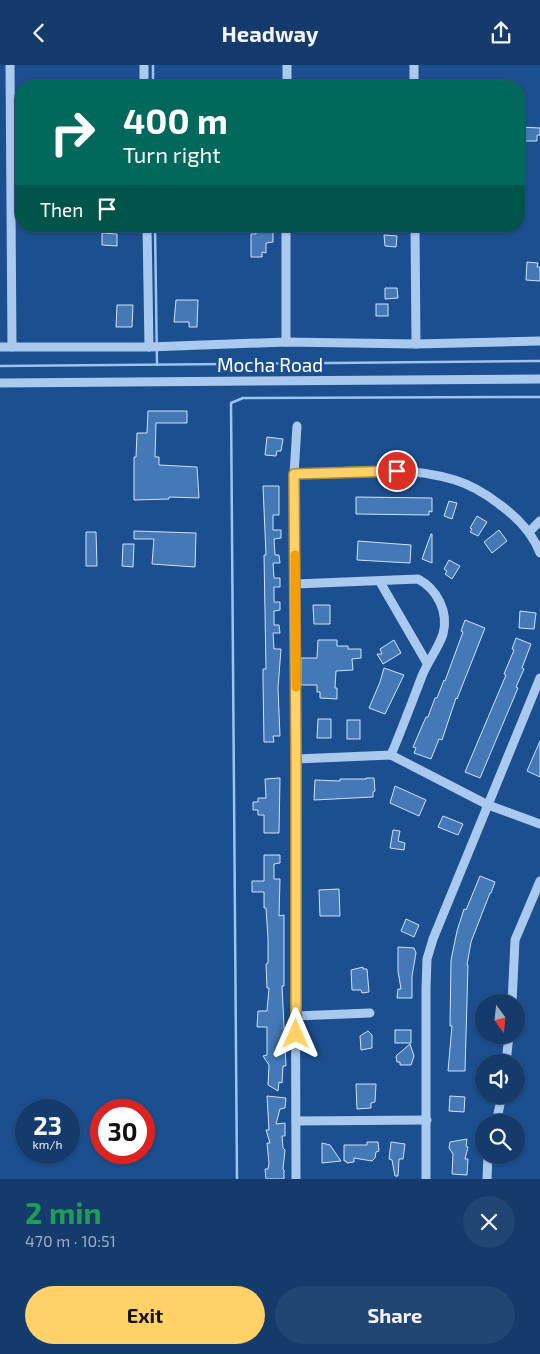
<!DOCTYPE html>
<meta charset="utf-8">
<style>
body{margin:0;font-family:"Exo 2",sans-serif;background:#214673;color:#f1f3f6;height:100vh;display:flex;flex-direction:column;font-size:19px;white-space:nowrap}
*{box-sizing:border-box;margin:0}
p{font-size:16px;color:#9dadc1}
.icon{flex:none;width:28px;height:28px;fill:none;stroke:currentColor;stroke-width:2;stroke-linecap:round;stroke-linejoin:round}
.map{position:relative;height:1114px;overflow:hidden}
.panel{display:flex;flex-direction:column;background:#143b6b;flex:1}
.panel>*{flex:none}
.top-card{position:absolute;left:15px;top:15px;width:510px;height:152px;border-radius:20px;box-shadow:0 1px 4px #0004,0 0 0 1px #33557e;background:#00695c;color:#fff;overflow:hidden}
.needle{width:32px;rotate:165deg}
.fabs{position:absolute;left:475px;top:929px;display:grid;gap:10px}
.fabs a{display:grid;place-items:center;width:50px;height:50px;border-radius:50%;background:#143b6b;box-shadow:0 1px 4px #0004,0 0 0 1px #33557e;font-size:25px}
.speed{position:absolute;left:15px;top:1034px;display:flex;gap:10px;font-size:25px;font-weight:700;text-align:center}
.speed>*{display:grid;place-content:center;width:65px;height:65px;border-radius:50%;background:#143b6b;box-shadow:0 1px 4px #0004,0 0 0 1px #33557e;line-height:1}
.speed small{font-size:12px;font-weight:400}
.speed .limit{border:8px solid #d22;background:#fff;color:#111}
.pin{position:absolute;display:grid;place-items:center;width:42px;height:42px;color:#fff;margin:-21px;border:2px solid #fff;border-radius:50%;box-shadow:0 1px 5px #0007}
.me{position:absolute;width:55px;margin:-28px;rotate:0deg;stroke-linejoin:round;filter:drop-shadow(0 0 4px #0008)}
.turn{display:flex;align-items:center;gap:18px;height:105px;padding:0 25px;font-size:22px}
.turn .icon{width:65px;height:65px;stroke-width:2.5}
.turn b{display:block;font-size:35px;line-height:42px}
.then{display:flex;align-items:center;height:48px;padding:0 25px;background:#0003;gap:10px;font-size:19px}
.round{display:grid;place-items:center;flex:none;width:52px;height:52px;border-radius:26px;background:#214673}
.overview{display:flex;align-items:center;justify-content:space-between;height:85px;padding:0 25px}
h1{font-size:30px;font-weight:700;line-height:38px;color:#1e9e55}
.action{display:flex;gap:10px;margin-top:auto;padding:10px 25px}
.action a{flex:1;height:58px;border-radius:30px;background:#ffd166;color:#111;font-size:20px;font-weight:700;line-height:58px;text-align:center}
.action a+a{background:#214673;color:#f1f3f6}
header{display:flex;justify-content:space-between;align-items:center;height:65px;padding:0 25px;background:#143b6b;font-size:22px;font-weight:700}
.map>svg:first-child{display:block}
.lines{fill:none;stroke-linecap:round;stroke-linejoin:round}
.stream{stroke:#9cc4f0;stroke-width:2.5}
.building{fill:#4478b7;stroke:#cfe3fa}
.minor{stroke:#a9c9ee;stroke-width:9}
.route-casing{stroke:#a68842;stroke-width:12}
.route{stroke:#ffd166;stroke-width:9}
.slow{stroke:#f59e0b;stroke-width:9}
.labels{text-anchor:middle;stroke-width:5;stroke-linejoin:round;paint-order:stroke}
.street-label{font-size:19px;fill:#fff;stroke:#1b4f8f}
</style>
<header><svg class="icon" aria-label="back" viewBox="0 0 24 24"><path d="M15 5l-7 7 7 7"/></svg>Headway<svg class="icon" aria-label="share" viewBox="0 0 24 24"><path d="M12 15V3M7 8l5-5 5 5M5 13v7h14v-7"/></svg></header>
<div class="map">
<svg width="540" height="1114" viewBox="0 0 540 1114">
<rect width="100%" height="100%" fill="#1b4f8f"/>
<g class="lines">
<!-- stream -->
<g class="stream">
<path d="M153,0V21"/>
<path d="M155,161L157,300"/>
<path d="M0,301L540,296"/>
<path d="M237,1114L231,338L243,333L540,332"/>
</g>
</g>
<!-- building -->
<g class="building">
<path d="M519,62L540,63V70H537V76H519Z"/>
<path d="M273,164V177L266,178V188L262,187V192H251V169H256V165Z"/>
<path d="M102,168L117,169V181L102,180Z"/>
<path d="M384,170L397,171L396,182L385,181Z"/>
<path d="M527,197L538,198L537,202H540V216L526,215Z"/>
<path d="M385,223H397L398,233L385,234Z"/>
<path d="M176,235H198L197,262H189V257H174Z"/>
<rect x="376" y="239" width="12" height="12"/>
<path d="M117,240H133L132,262H116Z"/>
<path d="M148,346H187V358H156L155,392H159V400L197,402L199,433L169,432V434L134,435V392H136L137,368H147Z"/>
<path d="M267,372L283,374L281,386H277L276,391L265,390Z"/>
<path d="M263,421H279V450H273V465H281V473L274,474L275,490H279L280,498H273L274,513H280V522H274V537H280V545L274,546V560H279L280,568H273L274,584H281L278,623L280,671H273L274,677H264L263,615V604H266L264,490H266Z"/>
<path d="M356,432L432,433V447L429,446V450L356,449Z"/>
<path d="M449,436L457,438L452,454L444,451Z"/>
<path d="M477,451L487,457L478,471L470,467L472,464L470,463Z"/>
<path d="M499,465L507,476L492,488L484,477Z"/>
<path d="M134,466L196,468L195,502L152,499L154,474H134Z"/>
<path d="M86,467H96L97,501H86Z"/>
<path d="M431,469H432V498L422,494Z"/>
<path d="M358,476L411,480L410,498L357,495Z"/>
<path d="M123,479H134L133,502L122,501Z"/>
<path d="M449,495L460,501L452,514L445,509L447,506L444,504Z"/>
<path d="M313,540H330V559H314Z"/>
<path d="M520,546L536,548L534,564L519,563Z"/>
<path d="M465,555L485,563L457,634L456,633L442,675L439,674L431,694L414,688L416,683L413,682L426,652H428L435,633H437L444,615L445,616L463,567L461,566Z"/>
<path d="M516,573L531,579L522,603L524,604L516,622L518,623L480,713L465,707L506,610L504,609L514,585L512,584Z"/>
<path d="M318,575H337V581H348V584H361V593L352,594L353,605L336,606L335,623H337V634L320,633V627H317V620H301V593H317Z"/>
<path d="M394,575L401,588L383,599L377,589H382L380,584Z"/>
<path d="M384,603L404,610L385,649L369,643L380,617Z"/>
<path d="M318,654H331V673H317Z"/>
<rect x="347" y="655" width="13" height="19"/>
<path d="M540,676V712L527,706Z"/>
<path d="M280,713L279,768H264V750H258V745H253V737H258V733H266L265,714Z"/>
<path d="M366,713H374L375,726L373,727V732L314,735L315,715L340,716V714H366Z"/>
<path d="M395,721L426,735L419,751L390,738Z"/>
<path d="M443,751L463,759L458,770L438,762Z"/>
<path d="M393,765L400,766L398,776L405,778L404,785L390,783Z"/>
<path d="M264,790H280V798L274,799V814H280L279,851L284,850V921H282L286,1001H283L282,1018L279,1017L278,1026L268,1020L269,1000L263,991L267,990V962H257L258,946H267L269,923H267L266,899L268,898V874L266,843H264V827H252V816H264Z"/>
<path d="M480,811L495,817L491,828H490L471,877L467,900H468L465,1006H448L452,961H450L451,895L457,866L464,844L466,845Z"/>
<path d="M339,824L340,851H320L319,825Z"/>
<path d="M406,854L419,860L414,872L401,866Z"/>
<path d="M398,882L414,883L416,888L412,911V933H397L398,924H401L398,906Z"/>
<path d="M363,902V904H367L369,927L362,928L361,925H352L351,905Z"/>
<rect x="395" y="965" width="16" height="13"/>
<path d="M368,966L372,970V983L361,985L360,971Z"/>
<path d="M410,979L414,991L411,1000H400V997H397L396,991Z"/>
<path d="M356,1019H376L375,1037L371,1038V1043L357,1044Z"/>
<path d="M267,1031L286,1033L285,1043L280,1044L276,1059L285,1058V1071H282L283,1083L285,1085L283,1104L284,1105V1114H266L265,1104H268L269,1098L267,1078H270L266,1065H269Z"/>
<path d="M450,1031L465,1032L464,1047L449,1046Z"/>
<path d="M467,1074L466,1081L468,1082L465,1094H468L467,1110L452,1109L453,1089L449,1083L450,1077Z"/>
<path d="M367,1077H378L379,1086L376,1087L375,1093L372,1096L354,1093V1097L347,1098L346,1096H344V1080H367Z"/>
<path d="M391,1077L405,1079L403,1094H399L398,1111H395L392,1095L389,1094Z"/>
<path d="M322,1078L330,1080L341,1096L322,1098Z"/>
</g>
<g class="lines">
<!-- minor -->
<g class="minor">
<path d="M10,0L12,282"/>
<path d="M144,0V21"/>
<path d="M414,0V21"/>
<path d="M287,21V0"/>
<path d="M147,161L149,282"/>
<path d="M415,161L416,279"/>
<path d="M286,277V161"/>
<path d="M0,282H149L286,277L416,279L540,276"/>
<path d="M0,318L540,314"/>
<path d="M294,409C347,407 404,399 455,415C471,420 486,429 499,439C517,452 532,467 540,488"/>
<path d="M529,467L540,456"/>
<path d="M380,517L427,598"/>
<path d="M295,519L418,514C437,524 449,547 443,569C438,584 428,596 422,611C412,637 402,664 391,690"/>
<path d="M296,694L391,690L488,740L540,759"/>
<path d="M512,938L515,875L540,816"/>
<path d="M295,951L370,948"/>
<path d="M506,998L509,970"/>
<path d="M296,1056L427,1055"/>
<path d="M496,1058L502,1030"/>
<path d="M296,1114L294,409L297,361"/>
<path d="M426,1114V924L427,894L433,874L540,613"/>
<path d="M487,1114L488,1090"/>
</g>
</g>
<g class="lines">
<defs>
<path id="route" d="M296,969V694L294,409L397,406"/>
</defs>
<!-- route casing -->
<use href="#route" class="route-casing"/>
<!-- route -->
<use href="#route" class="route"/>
<!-- slow -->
<path class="slow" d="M295,490L296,622"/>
</g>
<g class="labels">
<!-- street labels -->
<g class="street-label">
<text x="270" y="307">Mocha Road</text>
</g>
</g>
</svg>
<div class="fabs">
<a><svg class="needle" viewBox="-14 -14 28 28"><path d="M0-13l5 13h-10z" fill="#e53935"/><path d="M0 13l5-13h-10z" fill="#9dadc1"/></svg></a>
<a><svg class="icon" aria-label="sound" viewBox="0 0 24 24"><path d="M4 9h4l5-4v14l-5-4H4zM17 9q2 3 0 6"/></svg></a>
<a><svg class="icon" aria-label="search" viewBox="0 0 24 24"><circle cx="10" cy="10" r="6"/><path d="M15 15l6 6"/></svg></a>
</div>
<div class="speed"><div>23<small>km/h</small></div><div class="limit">30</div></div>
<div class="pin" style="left:397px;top:406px;background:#d93025"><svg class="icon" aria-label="arrive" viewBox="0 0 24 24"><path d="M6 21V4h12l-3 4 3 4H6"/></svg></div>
<svg class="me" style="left:296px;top:969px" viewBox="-20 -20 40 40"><path d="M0-17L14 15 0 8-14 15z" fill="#ffd166" stroke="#fff" stroke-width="4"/></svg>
<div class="top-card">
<div class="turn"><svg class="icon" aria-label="right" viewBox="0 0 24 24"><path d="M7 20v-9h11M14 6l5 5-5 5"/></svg><div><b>400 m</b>Turn right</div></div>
<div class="then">Then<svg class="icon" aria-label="arrive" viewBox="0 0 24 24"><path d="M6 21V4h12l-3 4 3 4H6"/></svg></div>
</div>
</div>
<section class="panel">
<div class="overview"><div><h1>2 min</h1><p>470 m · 10:51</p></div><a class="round"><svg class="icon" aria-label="close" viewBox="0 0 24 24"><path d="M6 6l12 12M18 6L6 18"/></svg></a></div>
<div class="action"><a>Exit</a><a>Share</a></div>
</section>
